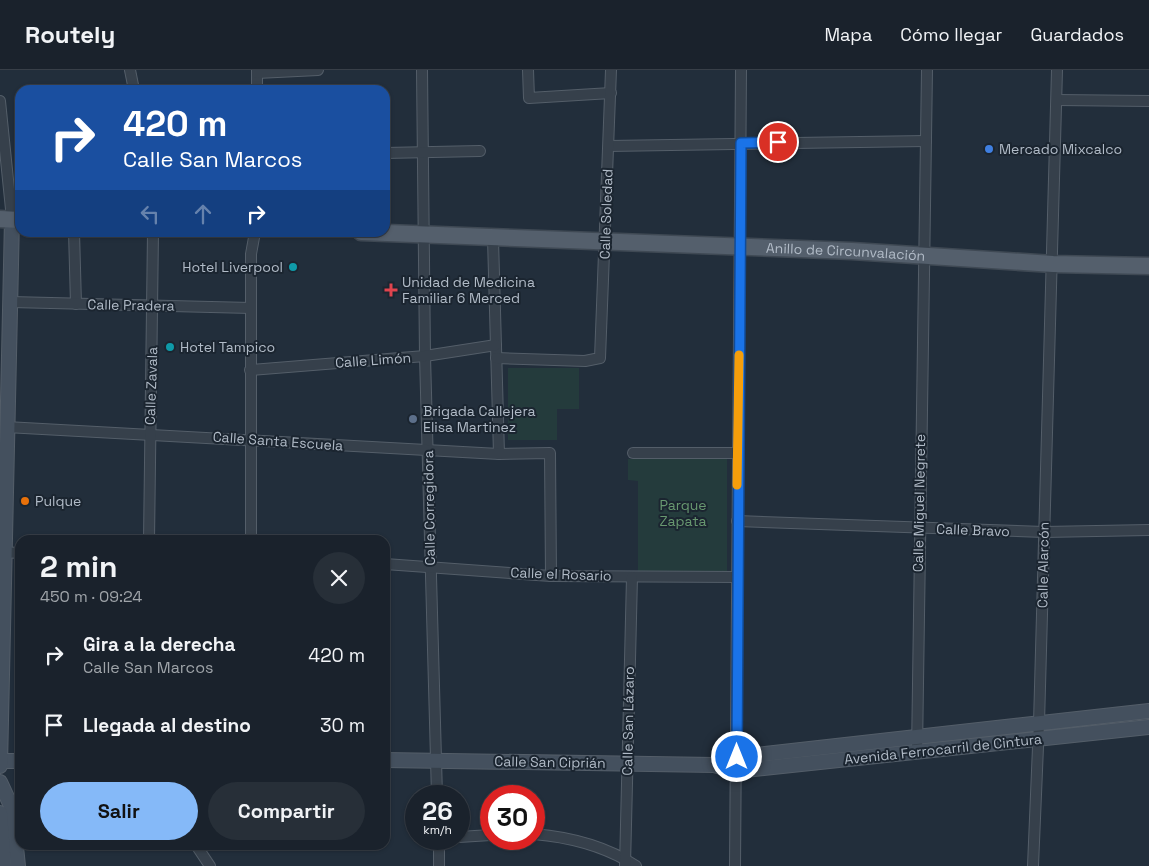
<!DOCTYPE html>
<html lang="es">
<meta charset="utf-8">
<style>
body{margin:0;font-family:"Space Grotesk",sans-serif;background:#272f38;color:#f1f3f6;height:100vh;display:flex;flex-direction:column;font-size:19px;white-space:nowrap}
*{box-sizing:border-box;margin:0}
p{font-size:16px;color:#9fa4a9}
.icon{flex:none;width:28px;height:28px;fill:none;stroke:currentColor;stroke-width:2;stroke-linecap:round;stroke-linejoin:round}
.map{position:relative;flex:1;overflow:hidden}
.details{position:absolute;left:15px;top:465px;width:375px;height:315px;display:flex;flex-direction:column;background:#1a222c;border-radius:15px;box-shadow:0 1px 4px #0004,0 0 0 1px #383f48}
.details>*{flex:none}
.guide{position:absolute;left:15px;top:15px;width:375px;height:152px;border-radius:15px;box-shadow:0 1px 4px #0004,0 0 0 1px #383f48;background:#1a4fa0;color:#fff;overflow:hidden}
.speed{position:absolute;left:405px;top:715px;display:flex;gap:10px;font-size:25px;font-weight:700;text-align:center}
.speed>*{display:grid;place-content:center;width:65px;height:65px;border-radius:50%;background:#1a222c;box-shadow:0 1px 4px #0004,0 0 0 1px #383f48;line-height:1}
.speed small{font-size:12px;font-weight:400}
.speed .limit{border:8px solid #d22;background:#fff;color:#111}
.pin{position:absolute;display:grid;place-items:center;width:42px;height:42px;color:#fff;margin:-21px;border:2px solid #fff;border-radius:50%;box-shadow:0 1px 5px #0007}
.me{position:absolute;width:55px;margin:-28px;rotate:0deg;stroke-linejoin:round;filter:drop-shadow(0 0 4px #0008)}
.turn{display:flex;align-items:center;gap:18px;height:105px;padding:0 25px;font-size:22px}
.turn .icon{width:65px;height:65px;stroke-width:2.5}
.turn b{display:block;font-size:35px;line-height:42px}
.lanes{display:flex;align-items:center;height:48px;padding:0 25px;background:#0003;justify-content:center;gap:25px;direction:ltr}
.lanes .off{opacity:.35}
.round{display:grid;place-items:center;flex:none;width:52px;height:52px;border-radius:26px;background:#272f38}
.summary{display:flex;align-items:center;justify-content:space-between;height:85px;padding:0 25px}
h1{font-size:30px;font-weight:700;line-height:38px}
.action{display:flex;gap:10px;margin-top:auto;padding:10px 25px}
.action a{flex:1;height:58px;border-radius:30px;background:#85b9f8;color:#111;font-size:20px;font-weight:700;line-height:58px;text-align:center}
.action a+a{background:#272f38;color:#f1f3f6}
ul{padding:0;list-style:none}
li{display:flex;align-items:center;gap:15px;height:70px;padding:0 25px}
li div{flex:1}
li b{display:block;font-size:19px}
li em{font-style:normal}
header{display:flex;align-items:center;gap:30px;box-sizing:border-box;height:70px;padding:0 25px;background:#1a222c;border-bottom:1px solid #383f48}
header strong{font-size:24px}
nav{display:flex;gap:28px;margin-inline-start:auto;font-size:18px}
.map>svg:first-child{display:block}
.green{fill:#243b3c}
.lines{fill:none;stroke-linecap:round;stroke-linejoin:round}
.street-casing{stroke:#545e69;stroke-width:12}
.secondary-casing{stroke:#545e69;stroke-width:16}
.primary-casing{stroke:#3f4954;stroke-width:19}
.street{stroke:#36404b;stroke-width:10}
.secondary{stroke:#44505e;stroke-width:14}
.primary{stroke:#545f6c;stroke-width:16}
.route-casing{stroke:#114b97;stroke-width:12}
.route{stroke:#1a73e8;stroke-width:9}
.slow{stroke:#f59e0b;stroke-width:9}
.shop-dot{fill:#3f7fe0;stroke:#1b2530;stroke-width:2}
.culture-dot{fill:#0f9aa8;stroke:#1b2530;stroke-width:2}
.health-dot{fill:#e0444e;stroke:#1b2530;stroke-width:2}
.service-dot{fill:#5c6f8a;stroke:#1b2530;stroke-width:2}
.food-dot{fill:#e8710a;stroke:#1b2530;stroke-width:2}
.labels{text-anchor:middle;stroke-width:4;stroke-linejoin:round;paint-order:stroke}
.poi-label{font-size:14px;fill:#b1bbc7;stroke:#1b2530;text-anchor:start}
.street-label{font-size:14px;fill:#b1bbc7;stroke:#1b2530}
.park-label{font-size:14px;fill:#689870;stroke:#1b2530}
</style>
<header>
<strong>Routely</strong>
<nav><a>Mapa</a><a>Cómo llegar</a><a>Guardados</a></nav>
</header>
<div class="map">
<svg width="1149" height="796" viewBox="0 0 1149 796">
<rect width="100%" height="100%" fill="#222e3b"/>
<!-- green -->
<g class="green">
<path d="M508,298H579V339H557V370H508Z"/>
<path d="M628,389H727V502H638V411L628,410Z"/>
</g>
<g class="lines">
<defs>
<g id="street">
<path d="M130,0L134,20"/>
<path d="M257,0V20"/>
<path d="M422,0L425,286L437,726"/>
<path d="M528,0L529,28L611,23"/>
<path d="M257,3L318,0"/>
<path d="M1057,30L1149,31"/>
<path d="M0,31L12,149"/>
<path d="M609,76L926,71"/>
<path d="M385,83L480,81"/>
<path d="M74,162L76,234"/>
<path d="M493,169L499,384"/>
<path d="M11,232L251,238"/>
<path d="M496,288L585,291L600,288L611,0"/>
<path d="M250,300L425,286L496,275"/>
<path d="M6,357L499,384L550,383L551,506"/>
<path d="M633,383H738"/>
<path d="M737,451L1044,462L1149,460"/>
<path d="M149,470L153,162"/>
<path d="M251,470V184L255,162"/>
<path d="M0,482L20,483"/>
<path d="M385,494L551,506L737,507"/>
<path d="M917,682L927,0"/>
<path d="M534,764C569,767 607,777 636,796"/>
<path d="M459,767L491,765"/>
<path d="M439,769V796"/>
<path d="M196,775L210,796"/>
<path d="M625,796L632,507"/>
<path d="M735,796L741,0"/>
<path d="M1033,796L1039,653L1057,0"/>
</g>
<g id="secondary">
<path d="M385,690L714,695L736,701L1149,657"/>
<path d="M0,691H20"/>
<path d="M714,695L737,687L1149,641"/>
<path d="M0,696L12,149"/>
<path d="M0,712L12,738L18,796"/>
<path d="M0,743L4,796"/>
</g>
<g id="primary">
<path d="M0,149L20,150"/>
<path id="s1" d="M361,162L852,181L1053,194L1149,196"/>
</g>
</defs>
<!-- street casing -->
<use href="#street" class="street-casing"/>
<!-- secondary casing -->
<use href="#secondary" class="secondary-casing"/>
<!-- primary casing -->
<use href="#primary" class="primary-casing"/>
<!-- street -->
<use href="#street" class="street"/>
<!-- secondary -->
<use href="#secondary" class="secondary"/>
<!-- primary -->
<use href="#primary" class="primary"/>
</g>
<g class="lines">
<defs>
<path id="route" d="M737,687L741,73L778,72"/>
</defs>
<!-- route casing -->
<use href="#route" class="route-casing"/>
<!-- route -->
<use href="#route" class="route"/>
<!-- slow -->
<path class="slow" d="M737,415L739,285"/>
</g>
<!-- markers -->
<circle class="shop-dot" cx="989" cy="79" r="5"/>
<g class="culture-dot">
<circle cx="293" cy="197" r="5"/>
<circle cx="170" cy="277" r="5"/>
</g>
<path class="health-dot" d="M388.5 212.5h5v5h5v5h-5v5h-5v-5h-5v-5h5z"/>
<circle class="service-dot" cx="413" cy="349" r="5"/>
<circle class="food-dot" cx="25" cy="431" r="5"/>
<g class="labels">
<!-- poi labels -->
<g class="poi-label">
<text x="999" y="84">Mercado Mixcalco</text>
<text x="283" y="202" text-anchor="end">Hotel Liverpool</text>
<text x="402" y="217">Unidad de Medicina<tspan x="402" dy="16">Familiar 6 Merced</tspan></text>
<text x="180" y="282">Hotel Tampico</text>
<text x="423" y="346">Brigada Callejera<tspan x="423" dy="16">Elisa Martinez</tspan></text>
<text x="35" y="436">Pulque</text>
</g>
<!-- street labels -->
<g class="street-label">
<text transform="translate(606 144) rotate(-88)" y="5">Calle Soledad</text>
<text dy="5" stroke="none"><textPath href="#s1" startOffset="485">Anillo de Circunvalación</textPath></text>
<text transform="translate(131 235) rotate(1)" y="5">Calle Pradera</text>
<text transform="translate(373 290) rotate(-4)" y="5">Calle Limón</text>
<text transform="translate(151 316) rotate(-88)" y="5">Calle Zavala</text>
<text transform="translate(278 371) rotate(4)" y="5">Calle Santa Escuela</text>
<text transform="translate(919 433) rotate(-89)" y="5">Calle Miguel Negrete</text>
<text transform="translate(429 438) rotate(-91)" y="5">Calle Corregidora</text>
<text transform="translate(973 460) rotate(2)" y="5">Calle Bravo</text>
<text transform="translate(1043 495) rotate(-89)" y="5">Calle Alarcón</text>
<text transform="translate(561 504) rotate(2)" y="5">Calle el Rosario</text>
<text transform="translate(628 651) rotate(-89)" y="5">Calle San Lázaro</text>
<text transform="translate(943 679) rotate(-6)" y="5">Avenida Ferrocarril de Cintura</text>
<text transform="translate(550 692) rotate(1)" y="5">Calle San Ciprián</text>
</g>
<!-- park labels -->
<g class="park-label">
<text x="683" y="440">Parque<tspan x="683" dy="16">Zapata</tspan></text>
</g>
</g>
</svg>
<div class="speed"><div>26<small>km/h</small></div><div class="limit">30</div></div>
<div class="pin" style="left:778px;top:72px;background:#d93025"><svg class="icon" aria-label="arrive" viewBox="0 0 24 24"><path d="M6 21V4h12l-3 4 3 4H6"/></svg></div>
<svg class="me" style="left:737px;top:687px" viewBox="-20 -20 40 40"><circle r="17" fill="#1a73e8" stroke="#fff" stroke-width="3"/><path d="M0-11L8 9 0 5-8 9z" fill="#fff"/></svg>
<div class="guide">
<div class="turn"><svg class="icon" aria-label="right" viewBox="0 0 24 24"><path d="M7 20v-9h11M14 6l5 5-5 5"/></svg><div><b>420 m</b>Calle San Marcos</div></div>
<div class="lanes"><svg class="icon off" aria-label="left" viewBox="0 0 24 24"><path d="M17 20v-9H6M10 6l-5 5 5 5"/></svg><svg class="icon off" aria-label="ahead" viewBox="0 0 24 24"><path d="M12 20V5M6 11l6-6 6 6"/></svg><svg class="icon" aria-label="right" viewBox="0 0 24 24"><path d="M7 20v-9h11M14 6l5 5-5 5"/></svg></div>
</div>
<section class="details">
<div class="summary"><div><h1>2 min</h1><p>450 m · 09:24</p></div><a class="round"><svg class="icon" aria-label="close" viewBox="0 0 24 24"><path d="M6 6l12 12M18 6L6 18"/></svg></a></div>
<ul>
<li><svg class="icon" aria-label="right" viewBox="0 0 24 24"><path d="M7 20v-9h11M14 6l5 5-5 5"/></svg><div><b>Gira a la derecha</b><p>Calle San Marcos</p></div><em>420 m</em></li>
<li><svg class="icon" aria-label="arrive" viewBox="0 0 24 24"><path d="M6 21V4h12l-3 4 3 4H6"/></svg><div><b>Llegada al destino</b></div><em>30 m</em></li>
</ul>
<div class="action"><a>Salir</a><a>Compartir</a></div>
</section>
</div>
